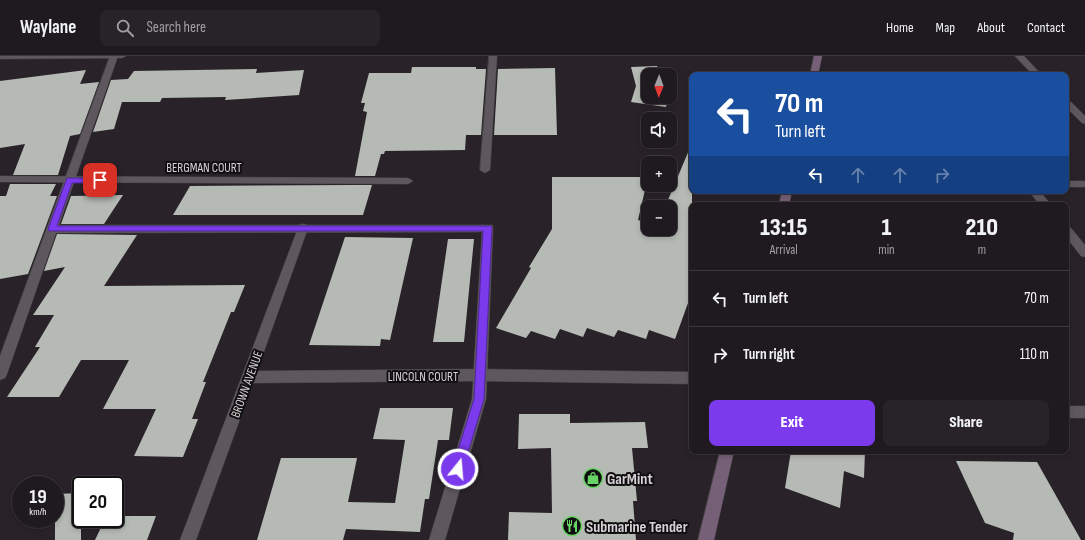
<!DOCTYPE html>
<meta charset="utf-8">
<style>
body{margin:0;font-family:"Sofia Sans Condensed",sans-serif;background:#272328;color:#f1f3f6;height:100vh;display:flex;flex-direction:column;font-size:15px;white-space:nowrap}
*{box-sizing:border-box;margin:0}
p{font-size:13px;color:#a1a1a4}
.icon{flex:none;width:22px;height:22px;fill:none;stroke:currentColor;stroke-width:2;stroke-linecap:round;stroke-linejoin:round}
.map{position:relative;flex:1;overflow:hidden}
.drawer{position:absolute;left:689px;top:146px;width:380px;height:252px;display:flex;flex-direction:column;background:#1f1a1f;border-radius:8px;box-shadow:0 2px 6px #0003,0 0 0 1px #3c383d}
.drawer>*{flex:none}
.top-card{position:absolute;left:689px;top:16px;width:380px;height:122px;border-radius:8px;box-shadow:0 2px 6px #0003,0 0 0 1px #3c383d;background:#1a4fa0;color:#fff;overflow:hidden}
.needle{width:26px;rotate:181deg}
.controls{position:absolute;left:641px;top:12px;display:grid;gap:8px}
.controls a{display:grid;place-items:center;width:36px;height:36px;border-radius:8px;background:#1f1a1f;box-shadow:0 2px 6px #0003,0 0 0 1px #3c383d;font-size:20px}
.speed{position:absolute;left:12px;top:420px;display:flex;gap:8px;font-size:20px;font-weight:700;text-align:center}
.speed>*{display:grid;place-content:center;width:52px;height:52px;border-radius:50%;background:#1f1a1f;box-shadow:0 2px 6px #0003,0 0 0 1px #3c383d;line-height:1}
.speed small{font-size:10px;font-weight:400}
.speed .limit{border:2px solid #111;border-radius:6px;background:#fff;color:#111}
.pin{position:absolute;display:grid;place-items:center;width:34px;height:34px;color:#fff;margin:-17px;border-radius:8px;box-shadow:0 2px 6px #0006}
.me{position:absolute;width:44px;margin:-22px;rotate:17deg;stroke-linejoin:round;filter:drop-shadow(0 0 3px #0008)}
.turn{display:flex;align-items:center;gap:14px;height:84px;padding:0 20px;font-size:18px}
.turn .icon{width:52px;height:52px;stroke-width:2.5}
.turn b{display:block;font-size:28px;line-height:34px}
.lanes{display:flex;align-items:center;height:38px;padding:0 20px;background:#0003;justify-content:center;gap:20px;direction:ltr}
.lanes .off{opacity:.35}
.eta{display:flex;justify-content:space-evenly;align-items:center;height:68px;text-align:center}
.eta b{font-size:24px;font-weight:800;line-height:28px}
.cta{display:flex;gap:8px;margin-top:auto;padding:8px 20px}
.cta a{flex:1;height:46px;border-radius:8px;background:#7c3aed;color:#fff;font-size:16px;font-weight:800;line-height:46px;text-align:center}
.cta a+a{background:#272328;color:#f1f3f6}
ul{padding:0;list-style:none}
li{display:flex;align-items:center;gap:12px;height:56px;padding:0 20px;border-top:1px solid #3c383d}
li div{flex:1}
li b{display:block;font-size:15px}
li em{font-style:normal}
header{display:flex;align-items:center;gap:24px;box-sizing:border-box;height:56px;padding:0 20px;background:#1f1a1f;border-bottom:1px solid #3c383d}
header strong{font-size:19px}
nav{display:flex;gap:22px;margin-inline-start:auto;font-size:14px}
.search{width:280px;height:36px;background:#272328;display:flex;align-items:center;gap:10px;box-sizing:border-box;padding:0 14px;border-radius:8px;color:#a1a1a4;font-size:15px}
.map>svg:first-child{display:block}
.building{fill:#b5bbb4}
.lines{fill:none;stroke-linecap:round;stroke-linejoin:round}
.lane-casing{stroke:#444044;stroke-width:1}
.street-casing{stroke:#444044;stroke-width:1}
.secondary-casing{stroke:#444044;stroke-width:1}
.lane{fill:#5e585e;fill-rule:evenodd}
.street{fill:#5e585e;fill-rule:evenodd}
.secondary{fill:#766077;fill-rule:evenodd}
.route{fill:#7c3aed;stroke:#51269a}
.labels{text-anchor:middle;stroke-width:4;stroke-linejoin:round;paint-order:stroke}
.street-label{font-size:13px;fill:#d5d1d4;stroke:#100e10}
.near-poi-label{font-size:16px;font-weight:bold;fill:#d5d1d4;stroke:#100e10;text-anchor:start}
</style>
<header>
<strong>Waylane</strong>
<div class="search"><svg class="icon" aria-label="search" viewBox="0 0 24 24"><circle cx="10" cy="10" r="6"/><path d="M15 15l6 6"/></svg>Search here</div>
<nav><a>Home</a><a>Map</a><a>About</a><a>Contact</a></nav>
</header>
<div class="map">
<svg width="1085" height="484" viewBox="0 0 1085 484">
<rect width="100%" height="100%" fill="#292329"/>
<!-- building -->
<g class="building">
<path d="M657,10L660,19H648V41H668L666,51L631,46L636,30L631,11Z"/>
<path d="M412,11H476V13H486L481,79H466L465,94L385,95L384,98H381L375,120H355L367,56L363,55L365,47H361L369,17H411Z"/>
<path d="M555,12L557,79H494L498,13Z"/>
<path d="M257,13L256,17L304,14L299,39L225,44L226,41L162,42L160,46H122L114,73L93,76L111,24L128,23L134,15Z"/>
<path d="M86,14L80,28L99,26L80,78L70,80L58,119H13L25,88L0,92V25Z"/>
<path d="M692,87V236L675,283L649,274L646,283L618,274L614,281L587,272L583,281L560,273L555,283L531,275L526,282L496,272L531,212L529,211L552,173V121H648L638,164L648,167V173H670V151H665Z"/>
<path d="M10,128H56L50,140H57L28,218L0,223V140H6Z"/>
<path d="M354,129H372L363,159H173L190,130Z"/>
<path d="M123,139L104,168H61L71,140Z"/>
<path d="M57,178L137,179L104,230L245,229L234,256H231L203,326H206L192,363H198L183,401L134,400L156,353H103L129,304H81L59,341H7L40,291H35L54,259H33L65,211L44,215Z"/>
<path d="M345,181L413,182L390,284L381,283L380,290L309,289Z"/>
<path d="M448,183H474L464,286H433Z"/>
<path d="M380,352H453L449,384H438L429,443H425L420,476L346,473L343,484H257L281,402H357L348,446L395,447L405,384L373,383Z"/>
<path d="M519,358H570V367L645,366L648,392H632L637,445H633L636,484H508L509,456L552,457L551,392L518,393Z"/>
<path d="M791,395H865L864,422L844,415L840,452L785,432Z"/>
<path d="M956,405L1037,406L1081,484H1013L1014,477L985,467Z"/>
<path d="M81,437V484H55V438Z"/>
<path d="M115,460H156L147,484H95L105,463H115Z"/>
</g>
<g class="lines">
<defs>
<g id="lane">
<path d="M110,0H118L59,169H492L493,172L486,343L445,484H429L472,343L482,176L56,177L7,318L5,322L0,324V300Z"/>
<path d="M1015,0H1024L1042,19H1033Z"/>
<path d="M1066,43L1069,44L1085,60V68L1082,67L1066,51Z"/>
<rect x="1066" y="350" width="19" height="12"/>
</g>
<g id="street">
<path d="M0,0H126L122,2L0,3Z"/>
<path d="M489,0H497L490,114L485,117L480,114Z"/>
<path d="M0,120L408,122L413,125L408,128L0,126Z"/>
<rect x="1066" y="125" width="19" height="6"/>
<path d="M1029,135H1040L1051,149H1040Z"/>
<path d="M303,168L307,169L308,172L257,315L480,313L692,316V328L480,325L253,327L196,484H180L298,172L299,169Z"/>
<path d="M1066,170L1070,171L1085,189V201L1081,200L1066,181Z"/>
</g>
<g id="secondary">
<path d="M814,0H822L818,19H810Z"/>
<path d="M782,135H792L789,149H779Z"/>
<path d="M720,395H734L714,484H698Z"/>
</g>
</defs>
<!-- lane casing -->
<use href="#lane" class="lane-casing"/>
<!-- street casing -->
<use href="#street" class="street-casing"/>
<!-- secondary casing -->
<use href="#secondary" class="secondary-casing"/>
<!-- lane -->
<use href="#lane" class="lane"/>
<!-- street -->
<use href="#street" class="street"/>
<!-- secondary -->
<use href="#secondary" class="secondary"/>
</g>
<!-- route -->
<path class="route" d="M67,122H100L104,124L100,127H72L57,170H491L492,172L484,343L462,417L458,419L454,417L452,413L474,343L483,175H49L48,173Z"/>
<!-- icons -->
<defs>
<symbol id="shop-ring" viewBox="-11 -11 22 22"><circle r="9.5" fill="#100e10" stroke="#68d465" stroke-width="1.5"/><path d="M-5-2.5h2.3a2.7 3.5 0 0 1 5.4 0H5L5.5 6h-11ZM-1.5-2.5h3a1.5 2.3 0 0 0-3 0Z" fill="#68d465"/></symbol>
<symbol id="restaurant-ring" viewBox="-11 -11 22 22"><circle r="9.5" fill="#100e10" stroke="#68d465" stroke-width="1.5"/><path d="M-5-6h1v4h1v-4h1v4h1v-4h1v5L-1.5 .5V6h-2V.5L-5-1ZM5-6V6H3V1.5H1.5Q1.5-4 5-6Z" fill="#68d465"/></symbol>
</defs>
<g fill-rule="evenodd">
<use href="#shop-ring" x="582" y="411" width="22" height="22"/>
<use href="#restaurant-ring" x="561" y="459" width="22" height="22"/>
</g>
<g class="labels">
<!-- street labels -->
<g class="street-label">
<text x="204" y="116">BERGMAN COURT</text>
<text x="423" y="325">LINCOLN COURT</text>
<text transform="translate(246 328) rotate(-70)" y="5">BROWN AVENUE</text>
</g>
<!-- near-poi labels -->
<g class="near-poi-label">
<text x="607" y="428">GarMint</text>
<text x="586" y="476">Submarine Tender</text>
</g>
</g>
</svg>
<div class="controls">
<a><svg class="needle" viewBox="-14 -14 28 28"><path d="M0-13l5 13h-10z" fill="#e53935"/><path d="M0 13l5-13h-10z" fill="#a1a1a4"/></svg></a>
<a><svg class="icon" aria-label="sound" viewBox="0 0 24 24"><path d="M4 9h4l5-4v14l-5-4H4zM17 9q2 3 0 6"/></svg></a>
<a>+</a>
<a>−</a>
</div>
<div class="speed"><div>19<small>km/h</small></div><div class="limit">20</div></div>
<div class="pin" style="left:100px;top:124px;background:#d93025"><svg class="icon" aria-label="arrive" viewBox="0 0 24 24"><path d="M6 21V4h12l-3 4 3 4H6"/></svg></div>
<svg class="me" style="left:458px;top:413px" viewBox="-20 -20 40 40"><circle r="17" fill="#7c3aed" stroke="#fff" stroke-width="3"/><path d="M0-11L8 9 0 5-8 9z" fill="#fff"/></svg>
<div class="top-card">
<div class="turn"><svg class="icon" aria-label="left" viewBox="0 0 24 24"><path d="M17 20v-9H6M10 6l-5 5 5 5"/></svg><div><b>70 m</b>Turn left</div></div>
<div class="lanes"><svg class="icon" aria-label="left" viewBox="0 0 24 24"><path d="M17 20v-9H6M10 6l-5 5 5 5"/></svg><svg class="icon off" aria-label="ahead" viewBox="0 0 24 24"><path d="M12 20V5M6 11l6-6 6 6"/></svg><svg class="icon off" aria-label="ahead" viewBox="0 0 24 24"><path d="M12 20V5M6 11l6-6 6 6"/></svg><svg class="icon off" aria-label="right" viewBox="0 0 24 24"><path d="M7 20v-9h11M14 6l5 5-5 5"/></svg></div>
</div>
<section class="drawer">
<div class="eta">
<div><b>13:15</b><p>Arrival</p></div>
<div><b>1</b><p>min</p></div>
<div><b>210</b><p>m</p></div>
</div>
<ul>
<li><svg class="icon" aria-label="left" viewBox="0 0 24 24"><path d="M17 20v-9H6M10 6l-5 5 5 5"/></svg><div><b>Turn left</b></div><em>70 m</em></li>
<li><svg class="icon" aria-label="right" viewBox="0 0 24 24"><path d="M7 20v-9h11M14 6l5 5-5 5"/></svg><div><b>Turn right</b></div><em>110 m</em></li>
</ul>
<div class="cta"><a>Exit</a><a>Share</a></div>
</section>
</div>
